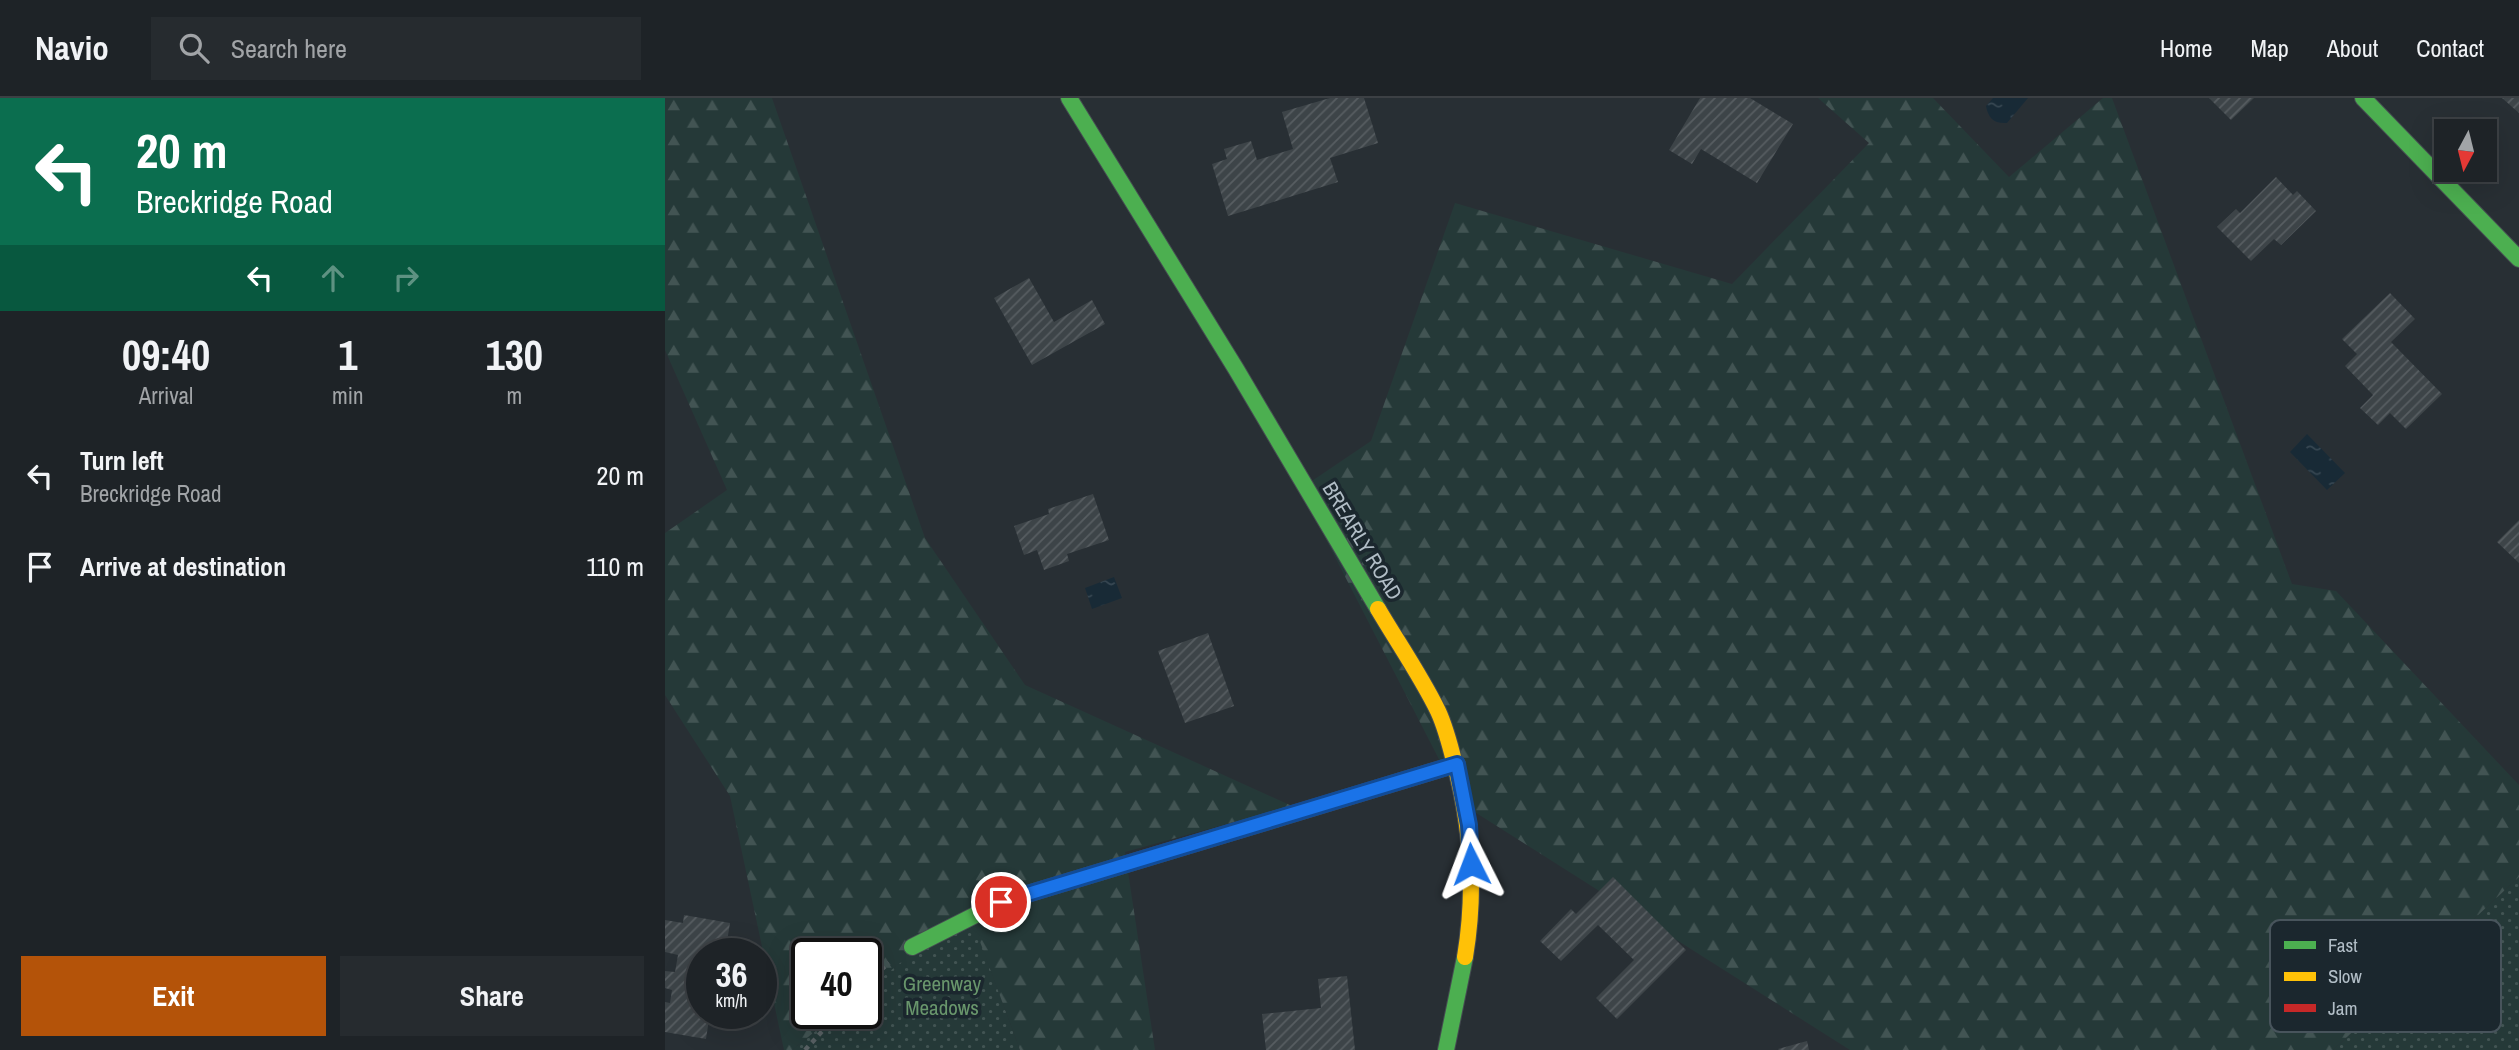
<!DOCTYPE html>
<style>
body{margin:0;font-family:"Archivo Narrow",sans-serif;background:#262b2f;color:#f1f3f6;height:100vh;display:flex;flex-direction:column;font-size:26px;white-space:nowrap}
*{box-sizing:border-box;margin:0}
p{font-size:23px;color:#a1a4a7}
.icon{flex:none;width:38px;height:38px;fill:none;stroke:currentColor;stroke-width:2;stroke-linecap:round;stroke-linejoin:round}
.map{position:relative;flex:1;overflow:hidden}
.drawer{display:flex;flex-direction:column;background:#1e2327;width:665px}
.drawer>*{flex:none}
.guide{background:#0b6e4f;color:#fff;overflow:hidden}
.needle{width:46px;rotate:187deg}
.tools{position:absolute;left:1769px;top:21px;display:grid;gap:14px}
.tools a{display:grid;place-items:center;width:63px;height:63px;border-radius:0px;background:#1e2327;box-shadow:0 7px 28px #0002,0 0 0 2px #3c4044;font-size:35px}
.speed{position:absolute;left:21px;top:840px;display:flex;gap:14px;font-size:35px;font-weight:700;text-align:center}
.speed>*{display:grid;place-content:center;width:91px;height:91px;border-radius:50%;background:#1e2327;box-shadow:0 7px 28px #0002,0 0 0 2px #3c4044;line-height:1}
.speed small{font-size:18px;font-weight:400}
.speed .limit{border:4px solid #111;border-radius:10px;background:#fff;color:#111}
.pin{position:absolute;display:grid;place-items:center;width:60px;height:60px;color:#fff;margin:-30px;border:4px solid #fff;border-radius:50%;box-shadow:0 2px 7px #0007}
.me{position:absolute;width:77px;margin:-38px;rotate:357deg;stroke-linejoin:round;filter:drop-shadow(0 0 5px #0008)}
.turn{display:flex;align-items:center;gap:24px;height:147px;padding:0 21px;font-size:32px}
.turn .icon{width:91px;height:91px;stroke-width:2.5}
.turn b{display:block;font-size:49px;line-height:60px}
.lanes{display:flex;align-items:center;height:66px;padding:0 21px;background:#0003;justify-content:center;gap:35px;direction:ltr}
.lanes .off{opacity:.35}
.eta{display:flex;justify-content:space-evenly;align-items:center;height:119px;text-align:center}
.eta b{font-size:42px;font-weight:700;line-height:49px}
.cta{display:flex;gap:14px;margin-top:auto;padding:14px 21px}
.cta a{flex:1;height:80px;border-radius:0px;background:#b45309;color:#fff;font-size:28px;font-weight:700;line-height:80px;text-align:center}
.cta a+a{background:#262b2f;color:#f1f3f6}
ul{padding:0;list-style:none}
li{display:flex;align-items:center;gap:21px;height:91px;padding:0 21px}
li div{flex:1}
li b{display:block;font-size:26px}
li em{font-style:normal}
header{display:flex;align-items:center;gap:42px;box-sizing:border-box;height:98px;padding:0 35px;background:#1e2327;border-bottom:2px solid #3c4044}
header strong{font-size:33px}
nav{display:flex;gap:38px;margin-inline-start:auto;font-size:24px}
.search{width:490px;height:63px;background:#262b2f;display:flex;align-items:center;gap:18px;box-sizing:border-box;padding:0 24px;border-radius:0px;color:#a1a4a7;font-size:26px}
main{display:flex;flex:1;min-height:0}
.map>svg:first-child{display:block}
.green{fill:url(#green-dots)}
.forest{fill:url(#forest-firs)}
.water{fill:url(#water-ripples)}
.building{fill:url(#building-hatch)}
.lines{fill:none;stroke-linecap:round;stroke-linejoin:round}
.fast-casing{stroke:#454c51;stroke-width:18}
.slow-casing{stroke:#454c51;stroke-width:18}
.jam-casing{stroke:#454c51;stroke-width:18}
.path{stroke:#596164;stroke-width:4.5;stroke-dasharray:5 5;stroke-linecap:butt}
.fast{stroke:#4caf50;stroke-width:16}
.slow{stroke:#ffc107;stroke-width:16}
.jam{stroke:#c62828;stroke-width:16}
.route-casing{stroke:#114b97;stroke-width:18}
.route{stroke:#1a73e8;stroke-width:12}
.labels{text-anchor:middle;stroke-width:7;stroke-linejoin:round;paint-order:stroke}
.street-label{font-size:21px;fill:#b1bdc6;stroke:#1b272e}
.park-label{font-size:21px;fill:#69966c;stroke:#1b272e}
.key{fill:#1b272e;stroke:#48545c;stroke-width:2}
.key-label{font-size:19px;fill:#b1bdc6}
</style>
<header>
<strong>Navio</strong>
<div class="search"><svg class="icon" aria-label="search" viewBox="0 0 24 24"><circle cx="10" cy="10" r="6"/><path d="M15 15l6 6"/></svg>Search here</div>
<nav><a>Home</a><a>Map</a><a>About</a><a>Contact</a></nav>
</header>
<main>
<section class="drawer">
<div class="guide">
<div class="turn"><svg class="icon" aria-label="left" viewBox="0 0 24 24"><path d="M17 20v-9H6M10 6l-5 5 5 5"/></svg><div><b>20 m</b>Breckridge Road</div></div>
<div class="lanes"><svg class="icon" aria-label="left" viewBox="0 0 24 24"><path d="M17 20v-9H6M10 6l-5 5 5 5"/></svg><svg class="icon off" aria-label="ahead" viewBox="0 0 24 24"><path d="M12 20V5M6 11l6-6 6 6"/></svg><svg class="icon off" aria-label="right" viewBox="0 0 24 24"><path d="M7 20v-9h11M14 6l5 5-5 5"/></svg></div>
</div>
<div class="eta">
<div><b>09:40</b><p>Arrival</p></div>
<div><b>1</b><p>min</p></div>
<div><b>130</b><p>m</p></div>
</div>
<ul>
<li><svg class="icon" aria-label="left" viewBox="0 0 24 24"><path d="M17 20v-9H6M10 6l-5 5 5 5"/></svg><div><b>Turn left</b><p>Breckridge Road</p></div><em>20 m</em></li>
<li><svg class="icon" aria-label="arrive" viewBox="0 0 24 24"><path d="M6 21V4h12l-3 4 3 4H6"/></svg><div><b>Arrive at destination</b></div><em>110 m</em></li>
</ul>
<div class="cta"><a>Exit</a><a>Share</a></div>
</section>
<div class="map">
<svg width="1854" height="952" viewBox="0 0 1854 952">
<defs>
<pattern id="green-dots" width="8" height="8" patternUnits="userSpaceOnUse" patternTransform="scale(1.75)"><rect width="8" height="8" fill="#253938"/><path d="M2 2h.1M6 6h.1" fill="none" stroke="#425453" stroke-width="1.8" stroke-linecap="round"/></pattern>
<pattern id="forest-firs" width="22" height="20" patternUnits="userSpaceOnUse" patternTransform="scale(1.75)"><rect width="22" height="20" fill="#253938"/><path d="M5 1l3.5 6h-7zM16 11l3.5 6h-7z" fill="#425453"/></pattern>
<pattern id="water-ripples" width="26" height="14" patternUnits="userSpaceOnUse" patternTransform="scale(1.75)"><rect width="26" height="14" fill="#182a36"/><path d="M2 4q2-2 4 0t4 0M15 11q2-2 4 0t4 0" fill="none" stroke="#374752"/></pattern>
<pattern id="building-hatch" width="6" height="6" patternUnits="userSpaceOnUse" patternTransform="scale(1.75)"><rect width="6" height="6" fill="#3d4448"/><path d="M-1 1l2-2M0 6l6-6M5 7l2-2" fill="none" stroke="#575d61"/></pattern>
</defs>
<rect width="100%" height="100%" fill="#282f34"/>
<!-- green -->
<g class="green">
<path d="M1854,779V952H1668Z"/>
<path d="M303,810L355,952H127L173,915H201V892Z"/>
</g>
<!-- forest -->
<g class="forest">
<path d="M0,0H107L260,440L360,587L627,708L460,754L490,952H355L303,811L201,892V856H142V915H173L127,952H119L65,698L0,597V435L62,392L0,252Z"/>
<path d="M1153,0H1268L1344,79L1438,0H1447L1627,486L1671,493L1854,687V779L1668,952H1185L797,706L635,391L706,343L790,105L1067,186L1204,45Z"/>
</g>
<!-- water -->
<g class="water">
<path d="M1328,0H1363L1342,25C1329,26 1323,20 1321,8Z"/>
<path d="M1642,336L1680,375L1662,392L1625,354Z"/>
<path d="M449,479L457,500L427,511L420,490Z"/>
</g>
<!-- building -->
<g class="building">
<path d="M665,0H699L713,45L665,60L673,84L563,118L547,66L562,61L559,51L586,43L592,62L628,51L617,14Z"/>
<path d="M1035,0H1085L1128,26L1092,85L1036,51L1027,66L1004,52Z"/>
<path d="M1544,0H1589L1566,22Z"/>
<path d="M1837,0H1854V15Z"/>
<path d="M1611,79L1628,97L1632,93L1651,113L1616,147L1609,141L1586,163L1552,129L1571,111L1575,115Z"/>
<path d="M364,180L389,224L427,202L440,226L367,267L329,200Z"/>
<path d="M1725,195L1750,221L1726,244L1777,296L1741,331L1725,315L1713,327L1695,310L1708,297L1680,268L1692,256L1677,241Z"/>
<path d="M428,396L444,442L402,456L404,463L379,472L372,452L359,457L349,428L384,416L383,411Z"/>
<path d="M1854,422V465L1832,444Z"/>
<path d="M543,535L569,608L520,625L493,553Z"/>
<path d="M948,779L1021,852L952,921L931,900L969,862L933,827L896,863L875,843L906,811L911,816Z"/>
<path d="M19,817L65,825L60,856H37V915H45L41,941L0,934V904L5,905L7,892L0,890V873L10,874L13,857L0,854V822L18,825Z"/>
<path d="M682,878L690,952H601L597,916L656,910L653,881Z"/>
<path d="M1142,943L1144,952H1114L1113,951Z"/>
</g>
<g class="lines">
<defs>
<g id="fast">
<path d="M404,0L571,271L713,511"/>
<path d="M1698,0L1854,161"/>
<path d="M247,849L336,804L611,721"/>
<path d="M781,952L800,859"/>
</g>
<path id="slow" d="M713,511C733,545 756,578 773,613C780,628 785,647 789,663C807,729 811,793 800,859"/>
<path id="jam" d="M611,721L792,666"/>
</defs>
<!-- fast casing -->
<use href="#fast" class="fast-casing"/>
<!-- slow casing -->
<use href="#slow" class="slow-casing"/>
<!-- jam casing -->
<use href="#jam" class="jam-casing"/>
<!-- path -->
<g class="path">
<path d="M201,885L224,865"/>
<path d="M140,952L174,915"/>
</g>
<!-- fast -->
<use href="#fast" class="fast"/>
<!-- slow -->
<use href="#slow" class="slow"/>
<!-- jam -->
<use href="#jam" class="jam"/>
</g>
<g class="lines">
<defs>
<path id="route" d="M336,804L792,666L804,727L806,766"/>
</defs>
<!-- route casing -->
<use href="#route" class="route-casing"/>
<!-- route -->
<use href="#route" class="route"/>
</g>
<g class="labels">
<!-- street labels -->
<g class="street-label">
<text transform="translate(697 443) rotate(59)" y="7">BREARLY ROAD</text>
</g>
<!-- park labels -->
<g class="park-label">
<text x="277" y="893">Greenway<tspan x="277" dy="24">Meadows</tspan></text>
</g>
</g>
<!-- legend -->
<rect x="1605" y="822" width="231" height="112" rx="10" class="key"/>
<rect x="1619" y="843" width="32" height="8" fill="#4caf50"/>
<rect x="1619" y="874" width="32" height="9" fill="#ffc107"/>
<rect x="1619" y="906" width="32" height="8" fill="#c62828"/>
<g class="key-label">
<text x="1663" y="854">Fast</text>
<text x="1663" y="885">Slow</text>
<text x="1663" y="917">Jam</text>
</g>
</svg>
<div class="tools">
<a><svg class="needle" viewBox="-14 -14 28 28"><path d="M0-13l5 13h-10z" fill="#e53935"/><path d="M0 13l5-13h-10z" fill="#a1a4a7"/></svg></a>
</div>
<div class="speed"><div>36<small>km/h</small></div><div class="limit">40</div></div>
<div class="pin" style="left:336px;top:804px;background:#d93025"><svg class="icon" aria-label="arrive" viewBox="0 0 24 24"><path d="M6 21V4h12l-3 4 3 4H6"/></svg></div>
<svg class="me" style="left:806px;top:766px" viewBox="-20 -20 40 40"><path d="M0-17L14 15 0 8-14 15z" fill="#1a73e8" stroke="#fff" stroke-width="4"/></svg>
</div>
</main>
